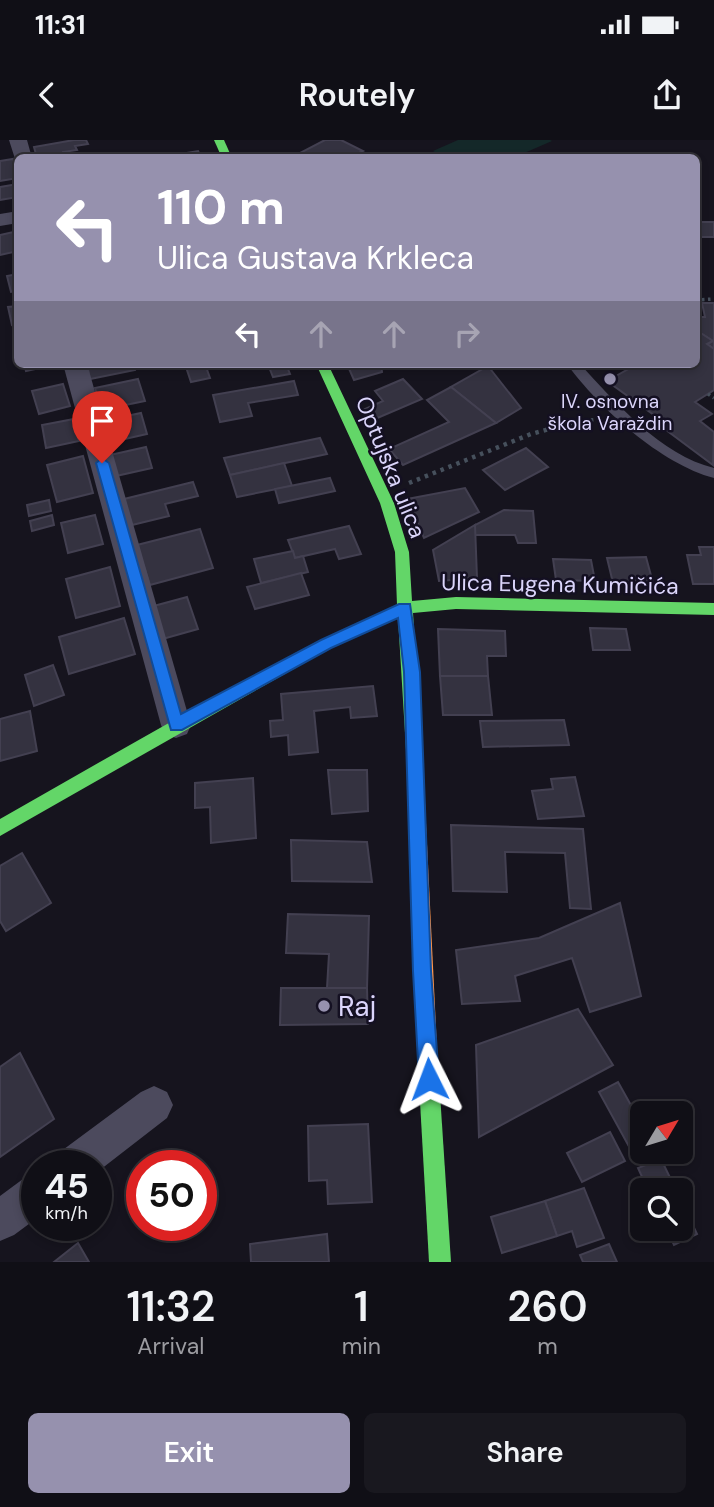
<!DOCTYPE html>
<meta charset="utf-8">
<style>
body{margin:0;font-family:"DM Sans",sans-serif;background:#19181f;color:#f1f3f6;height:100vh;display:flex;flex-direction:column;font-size:26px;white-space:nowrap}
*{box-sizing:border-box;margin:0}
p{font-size:23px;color:#9c9ca1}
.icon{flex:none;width:38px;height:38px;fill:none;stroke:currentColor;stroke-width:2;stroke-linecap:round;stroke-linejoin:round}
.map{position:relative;height:1122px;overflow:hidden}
.details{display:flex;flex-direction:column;background:#100f16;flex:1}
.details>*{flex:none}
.banner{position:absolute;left:14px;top:14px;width:686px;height:214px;border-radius:10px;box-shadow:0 4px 10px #0003,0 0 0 2px #302f35;background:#9691ae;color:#fff;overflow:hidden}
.needle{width:46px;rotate:52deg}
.tools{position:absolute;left:630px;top:961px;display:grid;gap:14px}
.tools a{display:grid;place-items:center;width:63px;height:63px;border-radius:10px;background:#100f16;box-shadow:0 4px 10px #0003,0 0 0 2px #302f35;font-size:35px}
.speed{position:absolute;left:21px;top:1010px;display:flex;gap:14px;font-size:35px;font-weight:700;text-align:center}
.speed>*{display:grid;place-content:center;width:91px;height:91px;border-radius:50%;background:#100f16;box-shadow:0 4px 10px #0003,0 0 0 2px #302f35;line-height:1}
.speed small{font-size:18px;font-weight:400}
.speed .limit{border:10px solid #d22;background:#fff;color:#111}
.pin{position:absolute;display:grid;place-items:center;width:60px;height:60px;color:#fff;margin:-72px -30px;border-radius:50% 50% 50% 0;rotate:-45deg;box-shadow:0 0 7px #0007}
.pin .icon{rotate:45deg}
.me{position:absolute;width:77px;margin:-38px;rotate:357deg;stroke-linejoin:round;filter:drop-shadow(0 0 5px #0008)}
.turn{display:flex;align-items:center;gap:24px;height:147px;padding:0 28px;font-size:32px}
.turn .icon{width:91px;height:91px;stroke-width:2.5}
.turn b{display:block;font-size:49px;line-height:60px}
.lanes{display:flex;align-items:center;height:66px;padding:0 28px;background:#0003;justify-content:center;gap:35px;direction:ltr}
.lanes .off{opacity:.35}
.eta{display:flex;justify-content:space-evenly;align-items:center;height:119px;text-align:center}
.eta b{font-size:42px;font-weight:600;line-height:49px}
.cta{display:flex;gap:14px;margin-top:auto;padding:14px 28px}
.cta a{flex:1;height:80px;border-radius:10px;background:#9691ae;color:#fff;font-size:28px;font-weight:600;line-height:80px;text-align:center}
.cta a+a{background:#19181f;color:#f1f3f6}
.status{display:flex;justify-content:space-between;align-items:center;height:49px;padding:0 35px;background:#100f16;direction:ltr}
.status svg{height:19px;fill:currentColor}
header{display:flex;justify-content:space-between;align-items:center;height:91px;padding:0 28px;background:#100f16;font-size:32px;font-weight:600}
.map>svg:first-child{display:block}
.green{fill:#142829}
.building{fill:#343240;stroke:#434051;stroke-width:2}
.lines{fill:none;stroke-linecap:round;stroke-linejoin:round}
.path-far1{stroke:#46505c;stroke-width:3.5;stroke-dasharray:2.5 3.5;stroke-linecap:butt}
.path{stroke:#46505c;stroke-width:4.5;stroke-dasharray:3.5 5;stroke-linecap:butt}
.lane{fill:#4c4a5d;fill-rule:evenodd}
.street{fill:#4c4a5d;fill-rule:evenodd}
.fast{fill:#63d668;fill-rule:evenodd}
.slow{fill:#ff974d;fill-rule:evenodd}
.route{fill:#1a73e8;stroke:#114b97;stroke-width:2}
.poi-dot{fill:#9691ae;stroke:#141022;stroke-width:2.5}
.labels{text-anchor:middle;stroke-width:5;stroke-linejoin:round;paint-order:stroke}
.far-poi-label{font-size:19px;fill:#dbd5fb;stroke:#141022}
.street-label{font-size:23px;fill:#dbd5fb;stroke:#141022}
.near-poi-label{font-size:28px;fill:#dbd5fb;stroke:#141022;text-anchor:start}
</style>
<div class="status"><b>11:31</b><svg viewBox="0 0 49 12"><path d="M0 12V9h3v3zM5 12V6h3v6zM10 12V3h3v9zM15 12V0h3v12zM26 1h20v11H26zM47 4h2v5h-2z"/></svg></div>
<header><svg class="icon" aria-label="back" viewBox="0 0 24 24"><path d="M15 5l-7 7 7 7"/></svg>Routely<svg class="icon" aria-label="share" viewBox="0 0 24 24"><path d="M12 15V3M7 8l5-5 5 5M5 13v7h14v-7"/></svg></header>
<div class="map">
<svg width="714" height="1122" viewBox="0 0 714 1122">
<rect width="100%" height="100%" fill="#16141e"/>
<!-- green -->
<path class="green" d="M458,0H550L552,1L515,17H443L433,11Z"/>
<!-- building -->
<g class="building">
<path d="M74,0H86L88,4L75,6L77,10L63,12L64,17L59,18H37L34,7Z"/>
<path d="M325,0H341L363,11L349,18H298L296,15Z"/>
<path d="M198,11L201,18H156Z"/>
<path d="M13,19L18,38L0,41V21Z"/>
<path d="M18,44V57L0,60V47Z"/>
<rect x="696" y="82" width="18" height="15"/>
<path d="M18,91V111L0,115V95Z"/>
<path d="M18,134V151L11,152L7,136Z"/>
<path d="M702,163H714V209L707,204L713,201L696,190V177H705Z"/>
<path d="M18,166V184L12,185L8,167Z"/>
<path d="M696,190L713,201L707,204L714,209V250L695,262L712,274L700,281L714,292L713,325L654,281L658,278L607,241L630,228L625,224H696Z"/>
<path d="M24,224H58L26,231Z"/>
<path d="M87,224H134L135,230L90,239Z"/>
<path d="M185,224H205L210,238L191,242Z"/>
<path d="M255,224H286L290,234L273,237L269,227L257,229Z"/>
<path d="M347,224H381L382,232L354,240Z"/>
<path d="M488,226L521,268L496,283L451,247Z"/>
<path d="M138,239L145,261L101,270L95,248Z"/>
<path d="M403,239L422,259L375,279L365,269L383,261L375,251Z"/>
<path d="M294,241L298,255L248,263L252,276L220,282L213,255Z"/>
<path d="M63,244L70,266L39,274L32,251Z"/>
<path d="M451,247L496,283L403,325L389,309L449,282L427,260Z"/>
<path d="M141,273L147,294L107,303L102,281Z"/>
<path d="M74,279L79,301L46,308L42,285Z"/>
<path d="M320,298L327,314L230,335L224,318Z"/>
<path d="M146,307L152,328L116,336L110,315Z"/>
<path d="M526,308L548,327L505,350L483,330Z"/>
<path d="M83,316L93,353L57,362L47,325Z"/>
<path d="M284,323L292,346L237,357L230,335Z"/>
<path d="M330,338L335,351L279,363L275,349Z"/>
<path d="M193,342L198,356L165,364L169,376L132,385L124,359Z"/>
<path d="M465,348L479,372L424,398L407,359Z"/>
<path d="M49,360L51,371L29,376L27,365Z"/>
<path d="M504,370L533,371L536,403H518L515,395H475V385Z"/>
<path d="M52,375L54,385L32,391L30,381Z"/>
<path d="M95,375L103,404L68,413L61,383Z"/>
<path d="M475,385L477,438L439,441L433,410Z"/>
<path d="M349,386L361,414L339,419L335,409L295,418L288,400Z"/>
<path d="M200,389L213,428L150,445L137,405Z"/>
<path d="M699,407H714V444H693L687,415H701Z"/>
<path d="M293,411L295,418L303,416L308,432L261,443L254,419Z"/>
<path d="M646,417L653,443H613L607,418Z"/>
<path d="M553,419L591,420L595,441L556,440Z"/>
<path d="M110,427L120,466L76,478L66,439Z"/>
<path d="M301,433L309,455L255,469L247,447Z"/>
<path d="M187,457L198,489L159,500L150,467Z"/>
<path d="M124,478L135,514L69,534L59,497Z"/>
<path d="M590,488L626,489L630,510H593Z"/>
<path d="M438,489L505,491L506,516H487L488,536H440Z"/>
<path d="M53,525L64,555L34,566L25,535Z"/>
<path d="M440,536H488L492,575H443Z"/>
<path d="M373,546L377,576L351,578L350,567L314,571L318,612L289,615L288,595L271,597L270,581L283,580L281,554Z"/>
<path d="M30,571L37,611L0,621V579Z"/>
<path d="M564,580L569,605L483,607L480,581Z"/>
<path d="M328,630H367L368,671L332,674Z"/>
<path d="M575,637L584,676L538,679L532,651L553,649L551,639Z"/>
<path d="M253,638L256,698L211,703L210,667L195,668V643Z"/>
<path d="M451,685L583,689L591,769L570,768L565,713L505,712L507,752L453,751Z"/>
<path d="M291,700L367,702L372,742L292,741Z"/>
<path d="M22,713L51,763L6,791L0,781V726Z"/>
<path d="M620,763L641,856L590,872L572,818L515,836L520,861L462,864L456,810L539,798Z"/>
<path d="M288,774L369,776L367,848H327L329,814L286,813Z"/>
<path d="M281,848H367L368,884L280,885Z"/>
<path d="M578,869L613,925L479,997L476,905Z"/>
<path d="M20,913L54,979L0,1017V927Z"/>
<path d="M618,942L642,985V1012H658L638,1023L599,952Z"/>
<path d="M368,984L372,1062L328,1064L327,1040L309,1041L308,986Z"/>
<path d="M610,992L625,1021L582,1042L567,1013Z"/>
<path d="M661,1019L676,1050H648L638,1028Z"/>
<path d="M584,1048L604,1098L577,1107L572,1091L557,1096L545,1061Z"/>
<path d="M681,1060L697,1094L674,1105L666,1088H681Z"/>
<path d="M545,1061L557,1096L502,1113L491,1077Z"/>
<path d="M327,1094L329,1122H251L250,1104Z"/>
<path d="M78,1103L89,1122H54Z"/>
<path d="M609,1104L617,1122H583L580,1115Z"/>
</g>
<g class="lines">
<!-- path-far1 -->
<g class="path-far1">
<path d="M696,160L714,159"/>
<path d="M708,254L714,258"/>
<path d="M573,282L599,279"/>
</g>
<!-- path -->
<path class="path" d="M409,343L531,294L582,280"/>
<!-- lane -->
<path class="lane" d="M567,224H580C616,263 661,315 714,328V338C661,324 599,268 567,224Z"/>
<!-- street -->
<g class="street">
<path d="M9,0H27L32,18H18L16,22Z"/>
<path d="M18,71V83L0,86V74Z"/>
<path d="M63,224H87L191,585L187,594L176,598L165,594L161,585Z"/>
<path d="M154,946L167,952L173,965L167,978L96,1033V1026H55L60,1012L141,952Z"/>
<path d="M37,1033V1078L14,1095L0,1101V1056L23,1039Z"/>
</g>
<!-- fast -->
<g class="fast">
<path d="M214,0H224L232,18H222Z"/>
<path d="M316,224H328L394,363L409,412L412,461L456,457L714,463V475L456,469L413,473L424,642L422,647L416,649L410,647L408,642L398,478L331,508L258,549L0,696V679C131,605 260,527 397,465L395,412L380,363Z"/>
<path d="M427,898L434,901L437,908L451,1122H429L417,908L420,901Z"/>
</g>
<!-- slow -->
<path class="slow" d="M416,635L422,637L424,642L437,908L434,915L427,918L420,915L417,908L408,642L410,637Z"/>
</g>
<!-- route -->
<path class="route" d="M102,318L109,323L181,574L321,500L399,464H410L420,532L431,831L439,939L436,946L429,949L422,946L419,939L413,831L404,532L398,478L331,508L182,590H171L96,323Z"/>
<!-- markers -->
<g class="poi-dot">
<circle cx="610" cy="239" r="7"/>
<circle cx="324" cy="866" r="7"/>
</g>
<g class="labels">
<!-- far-poi labels -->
<g class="far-poi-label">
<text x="610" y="268">IV. osnovna<tspan x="610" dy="22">škola Varaždin</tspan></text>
</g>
<!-- street labels -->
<g class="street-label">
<text transform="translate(391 327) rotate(68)" y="8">Optujska ulica</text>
<text transform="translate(560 444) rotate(1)" y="8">Ulica Eugena Kumičića</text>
</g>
<!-- near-poi labels -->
<g class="near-poi-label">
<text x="338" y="876">Raj</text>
</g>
</g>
</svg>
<div class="tools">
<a><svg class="needle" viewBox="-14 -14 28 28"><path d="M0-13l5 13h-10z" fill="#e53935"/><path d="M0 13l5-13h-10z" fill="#9c9ca1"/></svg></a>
<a><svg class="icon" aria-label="search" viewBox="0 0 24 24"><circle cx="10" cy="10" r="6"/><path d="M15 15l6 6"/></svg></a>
</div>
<div class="speed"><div>45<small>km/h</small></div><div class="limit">50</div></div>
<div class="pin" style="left:102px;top:323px;background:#d93025"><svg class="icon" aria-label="arrive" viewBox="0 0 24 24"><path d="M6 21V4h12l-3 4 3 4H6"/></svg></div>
<svg class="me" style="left:429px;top:939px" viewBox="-20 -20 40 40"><path d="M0-17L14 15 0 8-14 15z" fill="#1a73e8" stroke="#fff" stroke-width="4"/></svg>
<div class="banner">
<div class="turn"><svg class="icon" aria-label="left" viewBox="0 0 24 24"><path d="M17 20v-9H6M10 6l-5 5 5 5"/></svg><div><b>110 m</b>Ulica Gustava Krkleca</div></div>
<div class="lanes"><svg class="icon" aria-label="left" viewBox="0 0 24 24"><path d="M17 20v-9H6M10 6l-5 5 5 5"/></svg><svg class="icon off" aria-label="ahead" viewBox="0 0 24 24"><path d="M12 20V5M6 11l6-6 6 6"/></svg><svg class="icon off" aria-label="ahead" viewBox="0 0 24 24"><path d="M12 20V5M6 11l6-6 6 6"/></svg><svg class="icon off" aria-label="right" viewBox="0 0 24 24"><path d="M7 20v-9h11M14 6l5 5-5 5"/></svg></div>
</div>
</div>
<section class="details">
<div class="eta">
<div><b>11:32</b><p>Arrival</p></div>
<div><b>1</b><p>min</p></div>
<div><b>260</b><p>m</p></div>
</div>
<div class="cta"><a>Exit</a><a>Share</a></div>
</section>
